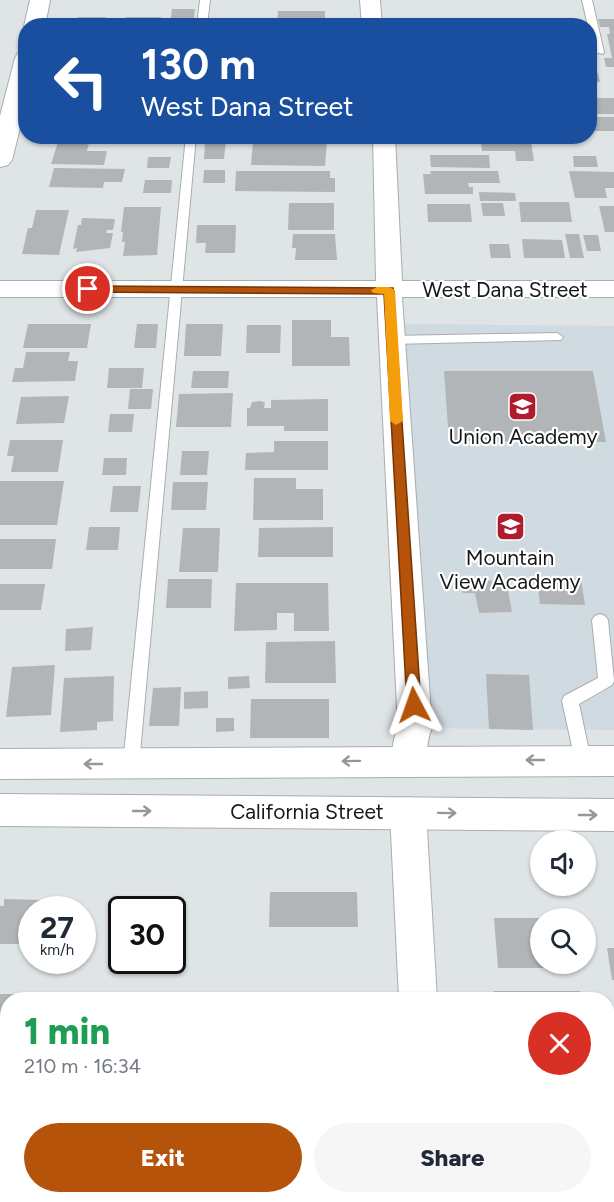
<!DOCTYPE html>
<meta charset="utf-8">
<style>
body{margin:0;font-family:Figtree,sans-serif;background:#f6f6f7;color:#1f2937;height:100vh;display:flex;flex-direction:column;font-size:22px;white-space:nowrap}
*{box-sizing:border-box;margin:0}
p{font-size:20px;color:#747a83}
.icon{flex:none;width:33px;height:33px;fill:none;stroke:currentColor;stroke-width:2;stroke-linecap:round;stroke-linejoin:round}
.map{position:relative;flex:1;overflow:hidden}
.drawer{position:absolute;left:0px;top:992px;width:615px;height:212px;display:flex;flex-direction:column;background:#fff;border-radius:24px 24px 0 0;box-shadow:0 2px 4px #0004}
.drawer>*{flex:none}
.hud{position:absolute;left:18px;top:18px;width:579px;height:126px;border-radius:24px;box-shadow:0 2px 4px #0004;background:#1a4fa0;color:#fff;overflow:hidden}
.controls{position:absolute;left:530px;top:830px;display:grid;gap:12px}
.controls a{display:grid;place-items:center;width:66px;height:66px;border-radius:50%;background:#fff;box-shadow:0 2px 4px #0004;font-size:30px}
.speed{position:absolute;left:18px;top:896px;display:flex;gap:12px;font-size:30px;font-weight:700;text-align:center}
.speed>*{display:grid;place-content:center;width:78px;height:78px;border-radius:50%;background:#fff;box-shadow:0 2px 4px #0004;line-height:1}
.speed small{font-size:15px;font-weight:400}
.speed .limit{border:3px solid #111;border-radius:9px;background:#fff;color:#111}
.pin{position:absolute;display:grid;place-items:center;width:51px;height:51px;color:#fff;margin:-26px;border:3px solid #fff;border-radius:50%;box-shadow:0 2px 6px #0007}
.me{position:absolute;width:66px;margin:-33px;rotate:356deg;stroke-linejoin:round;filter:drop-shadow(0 0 4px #0008)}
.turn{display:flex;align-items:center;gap:21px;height:126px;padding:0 24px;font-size:27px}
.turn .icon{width:78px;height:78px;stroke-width:2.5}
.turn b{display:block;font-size:42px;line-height:51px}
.round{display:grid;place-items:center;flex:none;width:63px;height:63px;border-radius:32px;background:#f6f6f7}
.head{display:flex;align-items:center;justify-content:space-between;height:102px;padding:0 24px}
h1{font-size:36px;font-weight:800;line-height:45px;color:#1e9e55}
.cta{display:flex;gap:12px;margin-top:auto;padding:12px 24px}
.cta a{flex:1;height:69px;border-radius:36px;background:#b45309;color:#fff;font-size:24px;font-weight:800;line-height:69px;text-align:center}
.cta a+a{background:#f6f6f7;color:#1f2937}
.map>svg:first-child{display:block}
.built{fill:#cfdae1}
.building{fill:#b1b5b7}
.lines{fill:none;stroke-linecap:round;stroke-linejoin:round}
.service-casing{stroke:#a9adaf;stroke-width:2}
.minor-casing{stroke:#a9adaf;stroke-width:2}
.secondary-casing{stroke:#a9adaf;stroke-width:2}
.service{fill:#fff;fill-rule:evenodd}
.minor{fill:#fff;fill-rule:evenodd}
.secondary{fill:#fff;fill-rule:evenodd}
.oneway{stroke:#969797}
.route{fill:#b45309;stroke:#753606;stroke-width:1.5}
.slow{fill:#f59e0b}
.labels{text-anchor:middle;stroke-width:4.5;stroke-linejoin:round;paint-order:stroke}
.street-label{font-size:21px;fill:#161818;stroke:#fff}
.poi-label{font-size:21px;fill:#161818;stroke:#fff}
</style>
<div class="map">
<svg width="614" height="1202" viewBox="0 0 614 1202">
<rect width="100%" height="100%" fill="#dfe4e6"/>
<!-- built -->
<path class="built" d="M397,324L614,326V730L415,728Z"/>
<!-- building -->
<g class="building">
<path d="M172,9H195L193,26H170Z"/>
<path d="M278,11H325V26H277Z"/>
<path d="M78,17H106L104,26H76Z"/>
<path d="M126,17H161L159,26H110L111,20H126Z"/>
<path d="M416,18H455L456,26H417Z"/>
<path d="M484,19H527L528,26H485Z"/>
<path d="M598,19H614V67H606L604,58H612L607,34H610L609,27H600Z"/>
<rect x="214" y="21" width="20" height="5"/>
<path d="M546,21H578L579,26H547Z"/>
<path d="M590,73H598L600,82H590Z"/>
<rect x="590" y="98" width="24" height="16"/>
<rect x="590" y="117" width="24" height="14"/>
<path d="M59,139H90L87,151H107L104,165L51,164Z"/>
<path d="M275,140L327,142L325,166L251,165L253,141Z"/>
<path d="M205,141H226L224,159H204Z"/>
<path d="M481,141H531L534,161H516L515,151H482Z"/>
<path d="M430,155H489L490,168L431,167Z"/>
<path d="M573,156H596L598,167H574Z"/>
<path d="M148,157H171L169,168H147Z"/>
<path d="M54,168L125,169L122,182H104L103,188L49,187Z"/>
<path d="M204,170H225V183H203Z"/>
<path d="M236,171H330V178H335V192L235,191Z"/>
<path d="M430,171H498L500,183H468L469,187H473V194H425L423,174H431Z"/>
<path d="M569,171L614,172V188H605L607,198H575Z"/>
<path d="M145,180H172L171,193H143Z"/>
<path d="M479,192L515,193L516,201H480Z"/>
<path d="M519,202H569L572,222H521Z"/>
<path d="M289,203H334V230H288Z"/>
<path d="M481,203H503L505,216H483Z"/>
<path d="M427,204H470L472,222H428Z"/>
<path d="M599,206H614V232H605Z"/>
<path d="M124,207H161L157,255L123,256L125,242H122L123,232H121Z"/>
<path d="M36,210H69L59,255L22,254L28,228H32Z"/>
<path d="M82,218L115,219L113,230H107L106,233H113L110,248L76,252L77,248L73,249L78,225H81Z"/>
<path d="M197,225H236L235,253H205L206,243H196Z"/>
<path d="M293,234H335L337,260H295L296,248H292Z"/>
<path d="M565,234H579L584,258H570Z"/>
<path d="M583,235H598L601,251H587Z"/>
<path d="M522,239L562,240L565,258H524Z"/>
<path d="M489,244H509L511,258H491Z"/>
<path d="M292,320H331V337H349L350,366H292Z"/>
<path d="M28,324H91L87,348H23Z"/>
<path d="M137,324H158L156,348H134Z"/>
<path d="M186,324H223L221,356H184Z"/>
<path d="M247,325H281L280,353H246Z"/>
<path d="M26,352H70L68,361H78L75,381L12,382L15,368H23Z"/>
<path d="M109,368H144L142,388H107Z"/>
<path d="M193,371H229L228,388H191Z"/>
<path d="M444,371H593L606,442L449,441Z"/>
<path d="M130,389H153L151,409H128Z"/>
<path d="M233,393L231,427H176L179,394Z"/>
<path d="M69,396L64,423L16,424L21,397Z"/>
<path d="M328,399V431H284V426H247V408H250L252,402L261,401L265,403L264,408H271V400Z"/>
<path d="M110,414H134L132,432H108Z"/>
<path d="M10,440H63L58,472H11L14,456H7Z"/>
<path d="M274,441H328V470H245L246,453L274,452Z"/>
<path d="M182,451H209L207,475H180Z"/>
<path d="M104,458H127L126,475H102Z"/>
<path d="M254,478H296V489H323V520H253Z"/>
<path d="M0,481H64L57,525H0Z"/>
<path d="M173,482H208L206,510H171Z"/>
<path d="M113,486H141L138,512H110Z"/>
<path d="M89,527H120L118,550H86Z"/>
<path d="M333,527V557H258L259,528Z"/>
<path d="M183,528H220L218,572H179Z"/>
<path d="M0,539H56L52,569H0Z"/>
<path d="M537,578L581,579L585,605L540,604Z"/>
<path d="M168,579H212L211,608H166Z"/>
<path d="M506,580L512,612L479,613L475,593H463L461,582Z"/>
<path d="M236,583H328L329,631H294V613H277V630L234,631Z"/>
<path d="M0,584H45L41,610H0Z"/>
<path d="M93,627L91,650L65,651L66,629Z"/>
<path d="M335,641L336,683H265L266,642Z"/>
<path d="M55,665L51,715L6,717L12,667Z"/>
<path d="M486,674L529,675L533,730L489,729Z"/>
<path d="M114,676L113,721L97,722V730L60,732L64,678Z"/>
<path d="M249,676L250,688L228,689V677Z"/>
<path d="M181,687L179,726H149L153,688Z"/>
<path d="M208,691V708L184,709V692Z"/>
<path d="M251,699H329V738H250Z"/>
<path d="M216,718H234V731L216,732Z"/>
<path d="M270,892H357L358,927H269Z"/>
<path d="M4,899L40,900L39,906L73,907V909H32V944H0V906H4Z"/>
<path d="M494,918H540V963H578L579,968H498Z"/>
<path d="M607,948H614V980H612Z"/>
<path d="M494,991H580L581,999H495Z"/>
<path d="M0,994H16L15,999H8V1024H0Z"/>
<path d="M0,1028L8,1029V1062H0Z"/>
<rect x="608" y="1072" width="6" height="77"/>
<rect x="0" y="1156" width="8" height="34"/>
<path d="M608,1162H614V1202H518L517,1196H608Z"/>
<rect x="222" y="1196" width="89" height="6"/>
</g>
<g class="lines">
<defs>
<g id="service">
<path d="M200,0H210L207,26H197Z"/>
<path d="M582,0H592L604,52L603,54L594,52Z"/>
<path d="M186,136H196L139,764L137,769L131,771L125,769L123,764Z"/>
<path d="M557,333L563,337L561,340L391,344L385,340L391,336Z"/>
<path d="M600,614L605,616L608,620L614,681L612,685L579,704L591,760L589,765L583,767L577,765L575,760L562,701L564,696L598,678L592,620L595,616Z"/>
</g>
<g id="minor">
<path d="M30,0H50L45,26H26V29L24,26Z"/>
<path d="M360,0H380L382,26H362Z"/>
<path d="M26,52V104L12,160L8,165L0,167V116L15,58L18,53Z"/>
<path d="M373,136H395L402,281H614V297H402L432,728C425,743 429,757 422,771L410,775L398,771C391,757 391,743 398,728L377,297H0V281H376Z"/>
<path d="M408,797L421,801L426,812L437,999H399L390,812L395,801Z"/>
<rect x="408" y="1196" width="42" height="6"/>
</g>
<g id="secondary">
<path d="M614,746V776L0,779V749Z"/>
<path d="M0,794L614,799V831L0,826Z"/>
</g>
</defs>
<!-- service casing -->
<use href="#service" class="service-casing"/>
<!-- minor casing -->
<use href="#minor" class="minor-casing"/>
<!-- secondary casing -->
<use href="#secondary" class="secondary-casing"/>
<!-- service -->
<use href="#service" class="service"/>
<!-- minor -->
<use href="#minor" class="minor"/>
<!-- secondary -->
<use href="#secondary" class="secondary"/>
</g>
<!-- one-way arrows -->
<defs><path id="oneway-shaft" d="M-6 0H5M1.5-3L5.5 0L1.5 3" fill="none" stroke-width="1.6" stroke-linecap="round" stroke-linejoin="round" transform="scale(1.5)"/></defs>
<g class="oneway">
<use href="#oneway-shaft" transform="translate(535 760) rotate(180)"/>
<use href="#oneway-shaft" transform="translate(351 761) rotate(179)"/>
<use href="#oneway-shaft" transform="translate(93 764) rotate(180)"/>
<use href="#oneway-shaft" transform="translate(142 811)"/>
<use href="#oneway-shaft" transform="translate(447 813) rotate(1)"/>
<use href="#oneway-shaft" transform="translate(588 815)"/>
</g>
<!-- route -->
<path class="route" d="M88,286L393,288L421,705L419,710H409L407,705L384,294L84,292L82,289Z"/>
<!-- slow -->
<path class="slow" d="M389,287L395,290L403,421L396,425L390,421L384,294L373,293L371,290L377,287Z"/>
<!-- icons -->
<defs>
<symbol id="school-square" viewBox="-11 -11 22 22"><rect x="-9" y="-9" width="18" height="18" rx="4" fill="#af1c2d" stroke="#fff"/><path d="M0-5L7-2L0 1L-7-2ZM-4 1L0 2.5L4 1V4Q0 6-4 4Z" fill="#fff"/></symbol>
</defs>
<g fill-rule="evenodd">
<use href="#school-square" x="506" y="390" width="33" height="33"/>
<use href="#school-square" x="494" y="510" width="33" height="33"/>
</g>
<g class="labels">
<!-- street labels -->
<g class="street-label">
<text x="505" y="297">West Dana Street</text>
<text x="307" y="819">California Street</text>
</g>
<!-- poi labels -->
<g class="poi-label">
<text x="523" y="444">Union Academy</text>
<text x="510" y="565">Mountain<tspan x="510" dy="24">View Academy</tspan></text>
</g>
</g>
</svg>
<div class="controls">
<a><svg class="icon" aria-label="sound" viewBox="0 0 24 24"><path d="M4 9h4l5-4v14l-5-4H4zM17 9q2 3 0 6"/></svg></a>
<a><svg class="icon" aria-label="search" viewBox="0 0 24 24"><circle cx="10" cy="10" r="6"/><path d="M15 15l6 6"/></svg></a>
</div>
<div class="speed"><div>27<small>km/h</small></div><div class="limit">30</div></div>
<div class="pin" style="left:88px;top:289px;background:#d93025"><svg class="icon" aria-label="arrive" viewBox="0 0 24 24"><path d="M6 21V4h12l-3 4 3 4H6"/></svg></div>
<svg class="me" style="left:414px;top:705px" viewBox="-20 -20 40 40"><path d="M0-17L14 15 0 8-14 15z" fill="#b45309" stroke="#fff" stroke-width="4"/></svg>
<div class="hud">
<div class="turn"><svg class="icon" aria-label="left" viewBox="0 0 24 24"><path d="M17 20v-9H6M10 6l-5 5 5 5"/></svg><div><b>130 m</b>West Dana Street</div></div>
</div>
<section class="drawer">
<div class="head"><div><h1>1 min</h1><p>210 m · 16:34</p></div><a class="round" style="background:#d93025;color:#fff"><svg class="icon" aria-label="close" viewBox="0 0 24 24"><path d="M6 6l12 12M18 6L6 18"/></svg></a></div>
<div class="cta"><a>Exit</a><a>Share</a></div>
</section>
</div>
